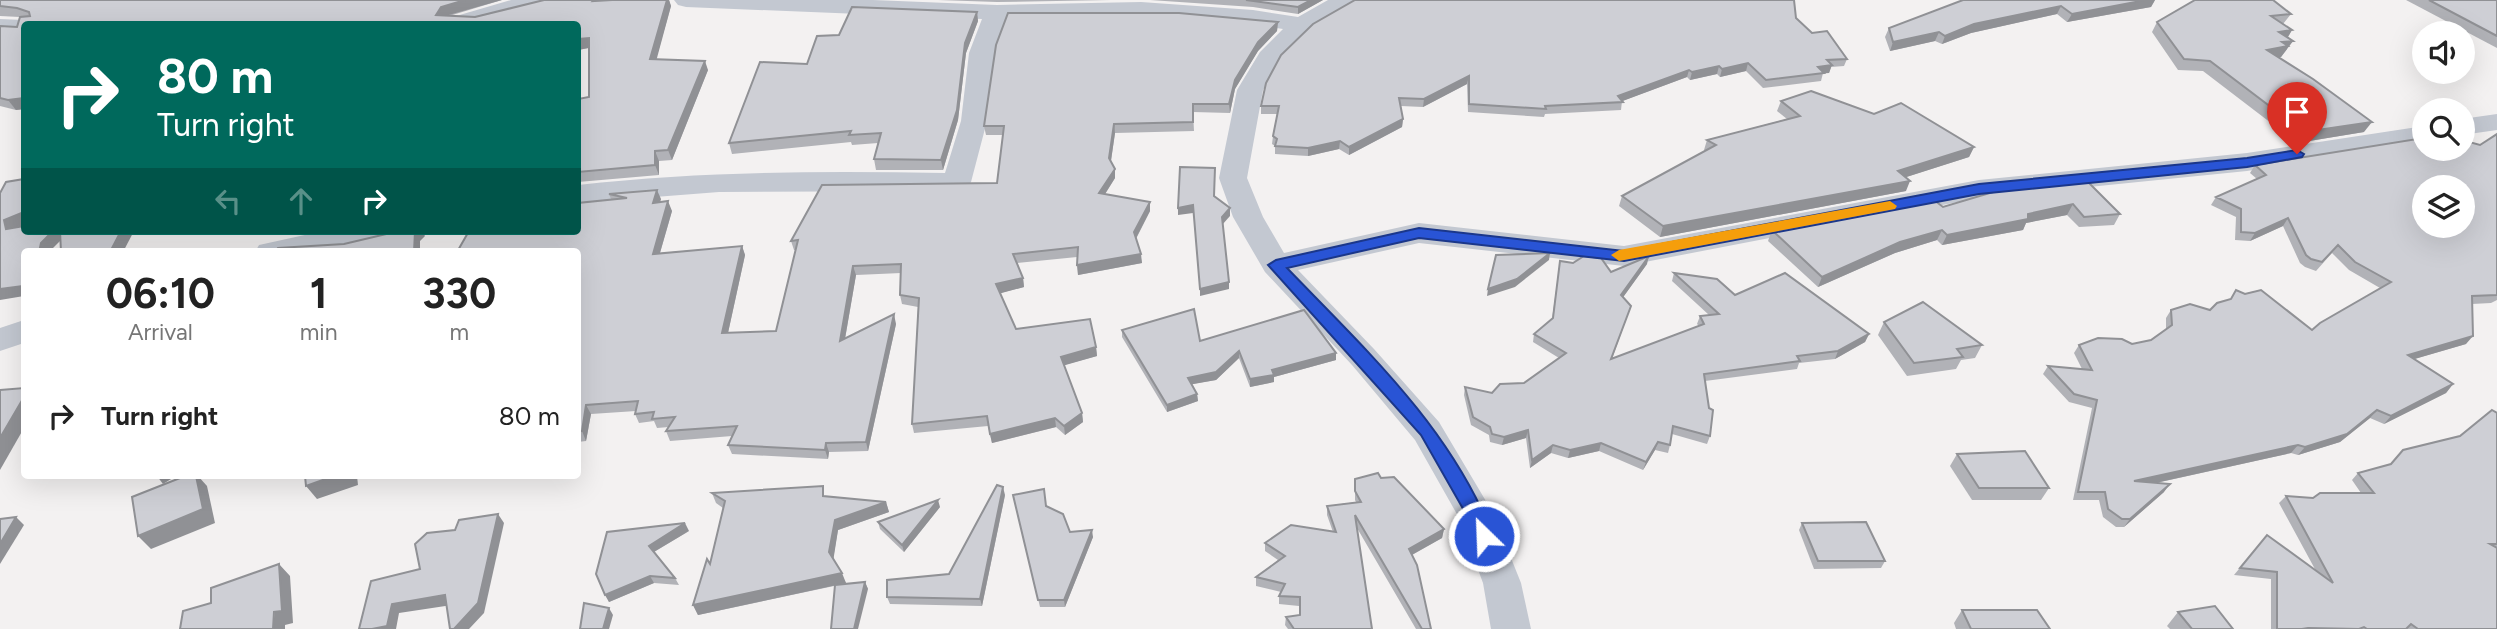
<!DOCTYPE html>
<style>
body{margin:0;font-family:Figtree,sans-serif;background:#f2f2f2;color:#222;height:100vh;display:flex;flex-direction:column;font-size:26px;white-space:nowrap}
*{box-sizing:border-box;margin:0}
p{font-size:23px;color:#767676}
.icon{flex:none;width:38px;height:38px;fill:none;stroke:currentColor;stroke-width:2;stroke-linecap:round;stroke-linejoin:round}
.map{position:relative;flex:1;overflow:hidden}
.side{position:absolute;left:21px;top:248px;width:560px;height:231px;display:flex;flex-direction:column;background:#fff;border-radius:7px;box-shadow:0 7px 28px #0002}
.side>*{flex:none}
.guide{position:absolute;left:21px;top:21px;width:560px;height:214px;border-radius:7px;box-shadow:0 7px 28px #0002;background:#00695c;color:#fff;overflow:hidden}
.buttons{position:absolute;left:2412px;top:21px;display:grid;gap:14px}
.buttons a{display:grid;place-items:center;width:63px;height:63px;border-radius:50%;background:#fff;box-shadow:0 7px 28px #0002;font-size:35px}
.pin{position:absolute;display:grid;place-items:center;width:60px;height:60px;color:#fff;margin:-72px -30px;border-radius:50% 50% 50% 0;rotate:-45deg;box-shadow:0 0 7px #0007}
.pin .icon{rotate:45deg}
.me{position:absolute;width:77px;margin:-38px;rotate:336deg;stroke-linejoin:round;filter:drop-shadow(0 0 5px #0008)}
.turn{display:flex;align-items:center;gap:24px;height:147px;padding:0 21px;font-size:32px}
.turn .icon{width:91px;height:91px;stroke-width:2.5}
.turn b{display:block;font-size:49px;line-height:60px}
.lanes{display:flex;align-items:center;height:66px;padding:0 21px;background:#0003;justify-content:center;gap:35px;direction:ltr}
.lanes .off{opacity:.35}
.eta{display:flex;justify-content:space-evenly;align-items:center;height:119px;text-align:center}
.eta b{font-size:42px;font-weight:700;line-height:49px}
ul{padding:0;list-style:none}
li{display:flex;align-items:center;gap:21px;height:98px;padding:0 21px}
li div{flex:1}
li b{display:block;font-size:26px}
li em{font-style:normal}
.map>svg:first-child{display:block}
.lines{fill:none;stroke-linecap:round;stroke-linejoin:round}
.street{fill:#c3c8d1;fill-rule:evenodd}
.wall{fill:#b1b2b7}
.shaded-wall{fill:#909195}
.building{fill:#cecfd5;stroke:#909195;stroke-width:2;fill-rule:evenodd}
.route{fill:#2954d5;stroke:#1b378a;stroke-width:2}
.slow{fill:#f59e0b}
</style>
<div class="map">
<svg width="2497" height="629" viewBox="0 0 2497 629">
<rect width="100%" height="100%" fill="#f3f1f1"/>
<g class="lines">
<!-- street -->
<g class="street">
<path d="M511,0H559L555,5L479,24H443L446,19Z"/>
<path d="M674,0H873L997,5L1141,2L1253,10L1298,17L1328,0H1357L1353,5L1311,30L1279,61L1263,90L1247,178L1263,217L1284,253L1419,223L1624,246L1979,180L2247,153L2424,126V142L2247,171L1979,198L1624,266L1419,243L1298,270L1374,349L1439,422L1493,513L1521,583L1531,629H1491L1483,583L1458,516L1415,440L1352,365L1265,272L1233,217L1219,178L1237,90L1260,52L1283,29C1192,14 1099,17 1007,19L995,53L987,121L971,182L967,188L957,191L719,192L578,203V185C700,171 823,171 945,173L961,121L969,53L982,19L686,7L678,5Z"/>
<path d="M0,19L24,20L35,24H24V34L0,33Z"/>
<path d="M2497,114V130L2462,135V119Z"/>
<path d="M323,231H384L379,238L316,252H255L259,245Z"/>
<path d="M24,320V343L0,351V328Z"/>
</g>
</g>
<!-- wall -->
<g class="wall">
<path d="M0,0H502L449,16L475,17L602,1L669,0L671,6L656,59L708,70L672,160L659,161V175L578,182V184V99L589,97V48L578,50V24H24V109L16,110L0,106V26L17,27L20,17L0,16Z"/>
<path d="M938,0H1111L997,2Z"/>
<path d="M1150,0H1323L1298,14L1253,7Z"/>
<path d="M1963,0H2155L2151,7L2067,22L2057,14L1971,33L1942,44L1935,41L1890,51L1885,37L1889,28Z"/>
<path d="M2406,0H2497V48Z"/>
<path d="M977,12L978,21L966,53L958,120L943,170H876L874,159L878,143L852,145L851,142L732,154L729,143L839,35Z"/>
<path d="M2291,14L2283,24L2292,30L2288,37L2293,41L2281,57H2278L2364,132L2297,143L2203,71L2178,70L2152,32L2157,22Z"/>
<path d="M1796,18L1812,33L1847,59L1844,66L1831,67L1829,73H1823L1821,81L1763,88L1746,71L1720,77L1717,74L1690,80L1687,77L1622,101L1621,110L1545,114L1544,117L1468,112L1467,84L1423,107L1401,106L1403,119L1402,127L1349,155L1339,149L1308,156L1275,154V146L1272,144L1273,136L1277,114H1261V106Z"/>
<path d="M1278,22L1277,31L1258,51L1235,89L1230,113L1193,112L1194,131L1115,133L1111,161L1115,178L1105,194L1150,202V211L1136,239L1142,263L1078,275L1077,257L1017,263L1023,278L1024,287L1000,293L1016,329L1096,347L1097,356L1064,365L1082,413L1083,422L1065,435L1056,427L992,443L988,426L914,433L912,424L918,307L902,304L900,295L901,273L856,275L845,339L896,324L868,451L829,452L828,459L732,454L728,445L732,436L670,441L666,431L669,427L657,428L654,421L639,423L635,414L636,411L591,414L586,441L578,442V252L611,199L609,194L661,199L660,202L672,211L660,253L742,246L745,255L728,333L776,331L796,250H794L791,241L997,183L1003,135H986L984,126Z"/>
<path d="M1781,101L1874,114L1974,147L1969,157L1906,177V191L1660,237L1619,206L1622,196L1705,151L1704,150L1707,140L1787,119L1777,111Z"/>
<path d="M2497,134V300L2491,303L2472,304L2466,344L2414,359L2453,384L2446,393L2384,424L2370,418L2340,442L2298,455L2291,453L2156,483L2164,492L2124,527H2116L2103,517L2099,500H2073L2092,408L2069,402L2043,374L2048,366L2082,369L2074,353L2079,345L2132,344L2151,340L2166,329V318L2171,310H2210L2312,330L2380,288L2349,270L2332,253L2316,271L2305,267L2300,263L2283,226L2250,241L2235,240L2236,217L2211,205L2216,197L2257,179L2250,173L2255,165L2424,149L2480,145Z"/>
<path d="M2010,187L2120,214L2114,225L2079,227L2067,215L2026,223L2023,230L1942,245L1937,240L1895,253L1818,287L1768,241L1772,230L1943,207Z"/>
<path d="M1560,261L1611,272L1647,264L1623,297L1631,306L1612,359L1699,326L1697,324L1700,316L1709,315L1672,281L1674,273L1735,295L1869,334L1865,342L1835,359L1799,363L1797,369L1705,381L1710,436L1707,444L1672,434L1670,445L1668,453L1655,450L1643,470L1599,451L1568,458L1551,453L1530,468L1526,438L1502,445L1490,442L1489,435L1471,425L1464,395L1465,387L1492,393L1524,383L1559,358L1533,342L1534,334L1552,319Z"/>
<path d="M1884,322L1982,345L1975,358L1961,360L1956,369L1907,376L1878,335Z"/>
<path d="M1122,330L1200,341L1336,353V360L1274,377V382L1250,387L1239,358L1216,380L1192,384L1197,394L1198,401L1167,412L1122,337Z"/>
<path d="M2497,413V629H2271V579L2234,575L2267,535L2316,571L2279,503L2286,496L2313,498L2361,493L2352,480L2358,473L2390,464L2460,436Z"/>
<path d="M1957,454L2049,488L2041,500H1972L1950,466Z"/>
<path d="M1381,478L1444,529L1442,538L1412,555L1431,629H1416L1357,528L1372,629H1288L1285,625L1286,617L1300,615L1299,606L1279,604V596L1281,592L1256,586V577L1278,560L1265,551V543L1333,532L1327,515V506L1356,502L1355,500V479Z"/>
<path d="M712,493L827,496L886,502L889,512L838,530L833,559L846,583L839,585L865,582L868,589L834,586L698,615L693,605L710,564L723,508L716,503Z"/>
<path d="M1005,495L982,606L890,604L887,597L949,574Z"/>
<path d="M1013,495L1047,506L1070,532L1093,537L1065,607H1040Z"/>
<path d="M940,507L904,552L880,529L878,522Z"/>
<path d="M1802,523L1885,561L1881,568L1814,569L1799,530Z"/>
<path d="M689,531L654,552L675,578L679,585L654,583L609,602L596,574Z"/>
<path d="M1962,610L2050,629H1956L1954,623Z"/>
<path d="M2178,612L2233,629H2170L2167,626Z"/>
</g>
<!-- shaded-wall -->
<g class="shaded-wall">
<path d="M465,0H502L445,16L436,15L441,7Z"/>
<path d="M667,0H669L671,6L654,69L650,59Z"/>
<path d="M1311,0H1323L1298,14V7Z"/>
<path d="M2146,0H2155L2151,7L2067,22L2072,14Z"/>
<path d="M2061,6L2057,14L1971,33L1942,44L1945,36L1974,24Z"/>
<path d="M977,12L978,21L966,53L958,120L943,170L941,160L965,43Z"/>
<path d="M1278,22L1277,31L1258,51L1235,89L1230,113L1229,104L1235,80L1258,42Z"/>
<path d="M2292,30L2286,40L2279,32Z"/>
<path d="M1939,32L1935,41L1890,51L1893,42Z"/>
<path d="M589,38L593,47L578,50V39Z"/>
<path d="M2293,41L2281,57L2261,60L2267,50L2282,42Z"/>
<path d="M705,61L708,70L672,160L668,150Z"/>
<path d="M1748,63L1746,71L1720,77L1722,69Z"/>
<path d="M1832,65L1829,73L1815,74L1818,67Z"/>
<path d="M1719,66L1717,74L1690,80L1692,72Z"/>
<path d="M1689,70L1687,77L1620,102L1618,96Z"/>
<path d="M1469,76L1467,84L1423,107L1424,99Z"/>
<path d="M24,98V109L16,110L8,100Z"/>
<path d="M1403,119L1402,127L1349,155V147Z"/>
<path d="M2372,122L2364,132L2297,143L2304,132Z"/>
<path d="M1114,124L1115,133L1110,167L1109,158Z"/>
<path d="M1340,141L1339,149L1308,156V148Z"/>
<path d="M1974,147L1969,157L1894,181L1898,171Z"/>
<path d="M655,151L659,161V175L655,165Z"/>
<path d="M1115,169V178L1100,202L1099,193Z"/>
<path d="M1910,181L1906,191L1660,237L1663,226Z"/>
<path d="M657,190L661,199L656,212L653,203Z"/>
<path d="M668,201L672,211L657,263L653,254Z"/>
<path d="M1150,202V211L1134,242V232Z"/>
<path d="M2073,204L2067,215L2026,223L2023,230L1942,245L1947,235L2028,214Z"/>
<path d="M1193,205V213L1178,215V208Z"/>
<path d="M1230,208V216L1222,225V217Z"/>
<path d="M24,212V225L12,230L6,229L4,220Z"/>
<path d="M2288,218L2283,226L2250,241L2255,233Z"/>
<path d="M1942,230L1937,240L1895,253L1818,287L1822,277L1900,242Z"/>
<path d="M53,231H65L67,234L49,252H39L41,243Z"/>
<path d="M121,231H134L123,252H110Z"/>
<path d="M415,231H422L425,236L420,241V252H414Z"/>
<path d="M742,246L745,255L726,342L722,333Z"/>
<path d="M1550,253L1549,260L1515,287L1487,296L1488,289Z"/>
<path d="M1141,254L1142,263L1078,275L1077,265Z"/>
<path d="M1649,256L1647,264L1619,303L1621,295Z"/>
<path d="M853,266L856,275L843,350L840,341Z"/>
<path d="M1023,278L1024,287L998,294L996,284Z"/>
<path d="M1229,282V289L1200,296V289Z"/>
<path d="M24,283V296L0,300V289Z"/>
<path d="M894,314L896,324L868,451L866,442Z"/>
<path d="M1869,334L1865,342L1835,359L1838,351Z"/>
<path d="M2473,336L2466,344L2401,363L2408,355Z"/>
<path d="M1096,347L1097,356L1062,366L1061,357Z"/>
<path d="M1239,351V358L1216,380L1188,385V378Z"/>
<path d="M1336,353V360L1274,377V382L1250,387V379L1272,370Z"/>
<path d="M2453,384L2446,393L2384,424L2391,416Z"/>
<path d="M1197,394L1198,401L1167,412V405Z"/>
<path d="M24,397V428L0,470V438Z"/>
<path d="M586,405L591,414L586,441L582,431Z"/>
<path d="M2377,410L2370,418L2340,442L2298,455L2305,447Z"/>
<path d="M1082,413L1083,422L1065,435L1064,426Z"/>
<path d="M1055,418L1056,427L992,443L990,434Z"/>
<path d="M1528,430L1526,438L1502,445L1504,437Z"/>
<path d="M1658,442L1655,450L1643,470L1646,462Z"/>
<path d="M826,443L829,452L828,459L825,450Z"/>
<path d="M1601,443L1599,451L1568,458L1570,450Z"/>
<path d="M1553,445L1551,453L1530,468L1532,460Z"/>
<path d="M2298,445L2291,453L2128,489L2134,481Z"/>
<path d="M157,476H176L163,484Z"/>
<path d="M196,476H198L207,486L215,523L151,549L138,536Z"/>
<path d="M334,476H357L358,485L317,499L306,486Z"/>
<path d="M2170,484L2164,492L2124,527L2130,519Z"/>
<path d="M1003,487L1005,495L982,606L980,599Z"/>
<path d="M938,500L940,507L904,552L902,545Z"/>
<path d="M886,502L889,512L838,530L833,562L829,552L835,520Z"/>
<path d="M498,514L504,523L484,613L469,629H454Z"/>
<path d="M16,517L24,525L0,564V544Z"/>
<path d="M685,523L689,531L652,553L649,546Z"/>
<path d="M1444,529L1442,538L1408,557L1409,549Z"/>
<path d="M1092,530L1093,537L1065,607L1064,600Z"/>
<path d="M279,564L290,576L293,623L285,625V629H273Z"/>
<path d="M842,573L846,583L698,615L693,605Z"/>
<path d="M650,576L654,583L609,602L605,595Z"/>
<path d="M865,582L868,589L858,629H854Z"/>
<path d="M445,595L452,605L399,613L396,629H372L392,604Z"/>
<path d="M609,608L613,615L609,629H603Z"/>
</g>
<!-- building -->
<g class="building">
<path d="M0,0H465L441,7L436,15L475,17L544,0H594L593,1L612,0H667L650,59L705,61L668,150L655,151V165L578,172V99L589,97V38L578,39V24H24V98L8,100L0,98V26L17,27L20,17L30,16L29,12L17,8L0,6Z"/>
<path d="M1246,0H1311L1298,7Z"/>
<path d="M1355,0H1794L1796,18L1812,33L1827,31L1847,59L1827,60L1832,65L1818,67L1824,73L1766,80L1748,63L1722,69L1719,66L1692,72L1689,70L1618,96L1623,102L1545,106L1546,109L1469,104V76L1424,99L1399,98L1403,119L1349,147L1340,141L1308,148L1275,146L1277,139L1273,136L1279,106H1261L1266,83L1281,55L1313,24Z"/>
<path d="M1963,0H2146L2072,14L2061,6L1974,24L1945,36L1939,32L1893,42L1889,28Z"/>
<path d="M2195,0H2273L2291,14L2271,16L2292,30L2279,32L2293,41L2282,42L2288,46L2267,50L2313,79L2372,122L2304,132L2210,61L2184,59L2157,22Z"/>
<path d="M2429,0H2497V36Z"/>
<path d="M852,7L977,12L965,43L957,110L941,160L874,159L881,133L849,135L851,131L729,143L760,62L807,64L817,36L839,35Z"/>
<path d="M1008,13H1179L1278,22L1258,42L1235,80L1229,104H1193V122L1114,124L1109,158L1115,169L1099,193L1150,202L1134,232L1141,254L1077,265L1078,247L1013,254L1023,278L996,284L1016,329L1090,319L1096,347L1061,357L1082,413L1064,426L1055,418L990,434L987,416L912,424L919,298L900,295L901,264L853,266L840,341L894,314L866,442L826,443L825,450L728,445L737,426L666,431L675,417L652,419L654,412L635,414L638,401L586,405L582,431L578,432V252H457L469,231H578V203L627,198L609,194L657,190L653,203L668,201L653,254L742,246L722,333L776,331L798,240L791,241L822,185L997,183L1004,126H984L996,45Z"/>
<path d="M1811,91L1874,114L1901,103L1974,147L1898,171L1910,181L1663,226L1622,196L1716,145L1707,140L1800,116L1781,101Z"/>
<path d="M2497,134V295L2472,296L2473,336L2408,355L2453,384L2391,416L2377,410L2347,434L2305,447L2298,445L2134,481L2170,484L2130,519H2122L2108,509L2105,492H2078L2097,400L2074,394L2048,366L2092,370L2079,345L2098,338L2122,339L2132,344L2151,340L2172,325L2171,310L2190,304L2210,310L2217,303L2231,299L2236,290L2245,294L2261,290L2312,330L2320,323L2391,282L2355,262L2338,245L2322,262L2311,259L2306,255L2288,218L2255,233L2241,232V209L2216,197L2266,175L2255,165L2417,139L2420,142H2424V149H2462V140L2480,145ZM2424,187H2462V226H2424Z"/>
<path d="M1180,167L1215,168L1214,196L1230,208L1222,217L1229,282L1200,289L1193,205L1178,208Z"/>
<path d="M24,179V212L4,220L6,229L24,226V231H53L41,243L39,252H24V283L23,286L0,289V193L6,182Z"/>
<path d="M2086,180L2120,214L2084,217L2073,204L2028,214V219L1947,235L1942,230L1900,242L1822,277L1772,230L1934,200L1943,207L2010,187Z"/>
<path d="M60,231H121L110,252H61Z"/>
<path d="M399,231H415L414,252H275L278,248L344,244Z"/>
<path d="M1550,253L1517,279L1488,289L1496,255Z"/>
<path d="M1584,256L1601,258L1611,272L1649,256L1621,295L1631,306L1611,359L1704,324L1700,316L1719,314L1674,273L1717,279L1735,295L1785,273L1869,334L1838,351L1797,356L1800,361L1704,374L1709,408L1713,410L1710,436L1673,426L1670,445L1658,442L1646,462L1601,443L1570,450L1553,445L1532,460L1528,430L1504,437L1492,434L1490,427L1473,417L1465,387L1492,393L1500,384L1524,383L1566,353L1534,334L1553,318L1560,261L1573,263Z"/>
<path d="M1923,302L1982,345L1957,349L1963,357L1914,363L1884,322Z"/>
<path d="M1194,309L1200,341L1304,310L1336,353L1272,370L1274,375L1250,379L1239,351L1216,372L1188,378L1197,394L1167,405L1122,330Z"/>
<path d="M24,388V397L0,438V390Z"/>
<path d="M2492,410L2497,413V544H2490L2497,548V629H2418L2411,624L2406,629H2367L2364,627L2359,629L2308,628L2302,629H2277V572L2240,568L2267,535L2333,583L2286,496L2313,498L2320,493H2374L2358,473L2391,464L2403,450L2460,436Z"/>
<path d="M2025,451L2049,488H1979L1957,454Z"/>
<path d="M1378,473L1381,478L1394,477L1444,529L1409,549L1417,565L1431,629H1422L1355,515L1372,629H1294L1286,617L1300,615V597L1279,596L1285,584L1256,577L1285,556L1265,543L1291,525L1336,532L1327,506L1361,502L1355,491V479Z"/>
<path d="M185,476H196L203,509L138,536L132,497Z"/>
<path d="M305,476H334L306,486Z"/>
<path d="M997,485L1003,487L980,599L887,597V580L949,574Z"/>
<path d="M823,486V496L886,502L835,520L829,552L842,573L693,605L707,559L710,564L725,501L712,493Z"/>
<path d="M1044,489L1046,506L1063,514L1070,532L1092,530L1064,600H1038L1013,495Z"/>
<path d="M938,500L902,545L878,522Z"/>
<path d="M498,514L478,603L454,629H450L445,595L392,604L387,626L372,629H359L371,581L420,569L415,544L427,533L455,530L459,520Z"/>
<path d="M16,517L0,544V519Z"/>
<path d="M1866,522L1885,561H1818L1802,523Z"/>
<path d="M685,523L649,546L675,578L650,576L605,595L596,574L607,532Z"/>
<path d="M279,564L282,611L274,612L273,629H180L183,611L211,603V588Z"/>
<path d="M865,582L854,629H831L835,585Z"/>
<path d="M584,603L609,608L603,629H580Z"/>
<path d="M2215,606L2233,629H2192L2178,612Z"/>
<path d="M1962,610H2037L2050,629H1971Z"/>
</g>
<!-- route -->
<path class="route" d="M2297,150L2304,154L2302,157L2247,167L1979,194L1624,261L1419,238L1287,268C1365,349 1452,429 1493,536L1491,542L1484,544L1477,542L1466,514L1421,435L1268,265L1276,260L1419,228L1624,251L1979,184L2247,158Z"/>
<!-- slow -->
<path class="slow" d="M1890,201L1897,206L1895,209L1619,261L1611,255L1619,250Z"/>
</svg>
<div class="buttons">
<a><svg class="icon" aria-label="sound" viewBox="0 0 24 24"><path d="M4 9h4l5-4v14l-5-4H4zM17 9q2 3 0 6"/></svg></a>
<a><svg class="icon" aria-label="search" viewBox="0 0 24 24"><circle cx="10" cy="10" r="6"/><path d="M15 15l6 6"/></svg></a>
<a><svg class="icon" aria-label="layers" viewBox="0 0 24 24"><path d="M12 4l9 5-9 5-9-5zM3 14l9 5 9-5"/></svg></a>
</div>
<div class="pin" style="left:2297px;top:154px;background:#d93025"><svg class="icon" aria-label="arrive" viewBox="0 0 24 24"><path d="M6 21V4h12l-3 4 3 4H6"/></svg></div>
<svg class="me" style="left:1484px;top:536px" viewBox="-20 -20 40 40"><circle r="17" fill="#2954d5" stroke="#fff" stroke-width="3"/><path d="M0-11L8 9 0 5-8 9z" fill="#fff"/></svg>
<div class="guide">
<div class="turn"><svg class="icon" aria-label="right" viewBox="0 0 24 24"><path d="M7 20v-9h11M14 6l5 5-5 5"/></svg><div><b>80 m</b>Turn right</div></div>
<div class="lanes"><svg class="icon off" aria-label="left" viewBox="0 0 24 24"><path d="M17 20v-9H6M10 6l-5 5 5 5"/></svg><svg class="icon off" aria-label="ahead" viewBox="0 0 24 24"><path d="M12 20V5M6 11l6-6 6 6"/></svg><svg class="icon" aria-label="right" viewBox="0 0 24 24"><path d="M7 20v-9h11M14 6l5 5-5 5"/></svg></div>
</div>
<section class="side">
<div class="eta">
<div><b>06:10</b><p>Arrival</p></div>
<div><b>1</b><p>min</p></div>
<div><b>330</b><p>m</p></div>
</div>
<ul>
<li><svg class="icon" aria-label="right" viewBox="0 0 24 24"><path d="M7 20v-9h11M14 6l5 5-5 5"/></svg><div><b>Turn right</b></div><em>80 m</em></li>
</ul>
</section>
</div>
